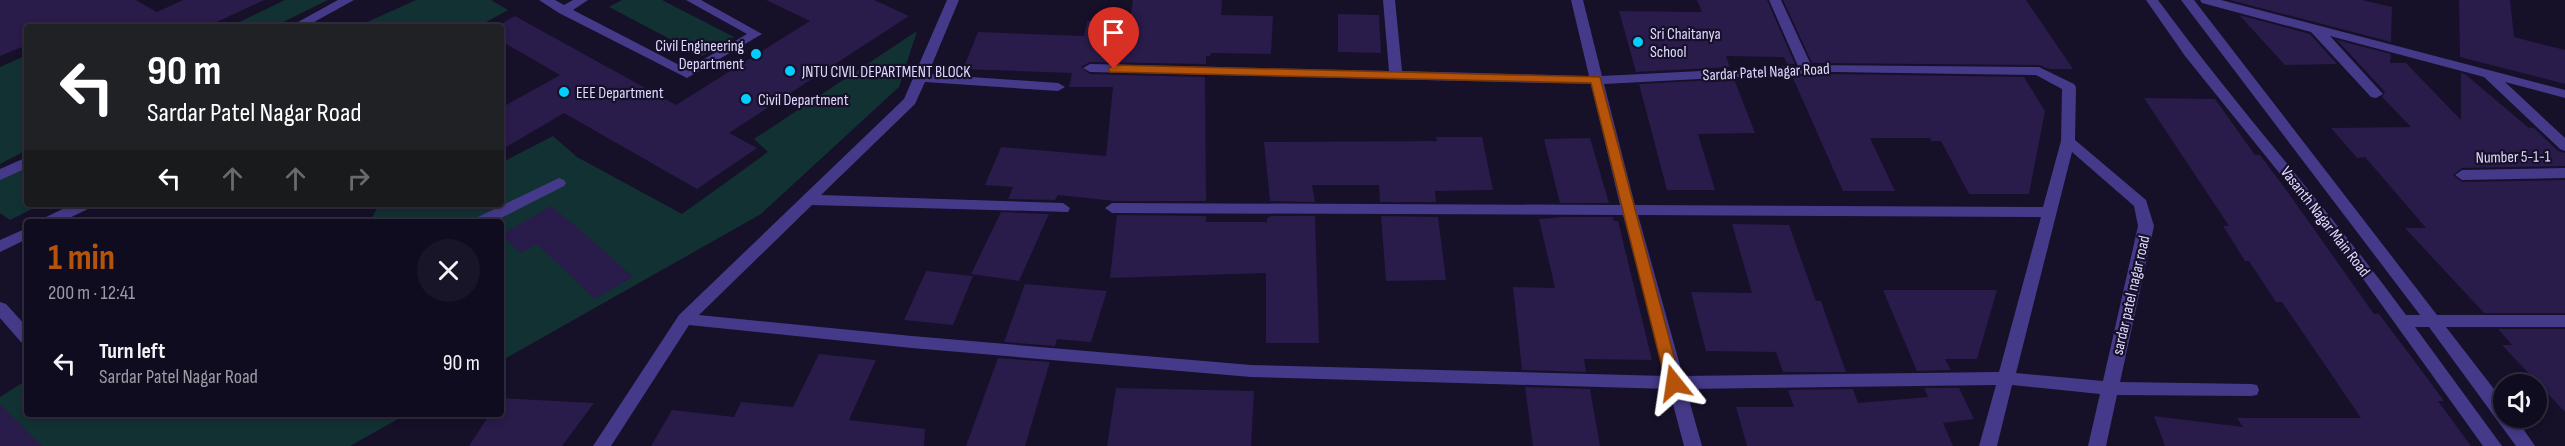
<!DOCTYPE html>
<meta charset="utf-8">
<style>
body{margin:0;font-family:"Sofia Sans Condensed",sans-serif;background:#191528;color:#f1f3f6;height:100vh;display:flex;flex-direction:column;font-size:22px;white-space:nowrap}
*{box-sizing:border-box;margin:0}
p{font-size:20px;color:#9c9ba4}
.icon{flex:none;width:33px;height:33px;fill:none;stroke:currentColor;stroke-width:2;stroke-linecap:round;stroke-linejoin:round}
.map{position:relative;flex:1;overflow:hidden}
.panel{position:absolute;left:24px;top:219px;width:480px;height:198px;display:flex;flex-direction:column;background:#100c1f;border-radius:6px;box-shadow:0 3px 9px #0003,0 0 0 2px #302c3d}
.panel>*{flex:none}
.top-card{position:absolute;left:24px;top:24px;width:480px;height:183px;border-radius:6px;box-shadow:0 3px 9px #0003,0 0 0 2px #302c3d;background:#202124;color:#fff;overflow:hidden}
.fabs{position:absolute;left:2493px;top:374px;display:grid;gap:12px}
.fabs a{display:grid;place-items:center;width:54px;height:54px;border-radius:50%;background:#100c1f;box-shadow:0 3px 9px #0003,0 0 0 2px #302c3d;font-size:30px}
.pin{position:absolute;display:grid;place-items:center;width:51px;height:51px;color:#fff;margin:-62px -26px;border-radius:50% 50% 50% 0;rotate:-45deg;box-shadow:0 0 6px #0007}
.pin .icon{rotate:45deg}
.me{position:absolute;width:66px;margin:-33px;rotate:345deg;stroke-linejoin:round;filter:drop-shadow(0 0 4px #0008)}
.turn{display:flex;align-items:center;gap:21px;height:126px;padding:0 24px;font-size:27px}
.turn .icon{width:78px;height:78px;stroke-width:2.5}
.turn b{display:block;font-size:42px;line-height:51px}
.lanes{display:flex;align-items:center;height:57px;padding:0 24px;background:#0003;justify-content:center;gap:30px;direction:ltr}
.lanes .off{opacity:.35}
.round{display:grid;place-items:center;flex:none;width:63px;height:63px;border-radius:32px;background:#191528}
.summary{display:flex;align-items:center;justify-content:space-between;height:102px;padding:0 24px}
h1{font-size:36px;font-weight:700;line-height:45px;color:#b45309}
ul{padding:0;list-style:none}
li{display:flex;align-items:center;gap:18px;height:84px;padding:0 24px}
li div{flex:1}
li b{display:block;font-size:22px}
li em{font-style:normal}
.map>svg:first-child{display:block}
.green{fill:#123133}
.building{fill:#291b4a}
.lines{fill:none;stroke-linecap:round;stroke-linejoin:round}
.minor{fill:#453a89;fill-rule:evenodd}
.route{fill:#b45309;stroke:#753606;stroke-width:1.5}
.poi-dot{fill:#04cdff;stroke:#161029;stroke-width:2}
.labels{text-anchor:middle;stroke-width:4.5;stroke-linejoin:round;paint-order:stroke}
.poi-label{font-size:16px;fill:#e0d8ff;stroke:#161029;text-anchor:start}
.street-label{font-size:16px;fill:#e0d8ff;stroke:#161029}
</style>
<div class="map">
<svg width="2565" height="446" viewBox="0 0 2565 446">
<rect width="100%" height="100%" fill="#161029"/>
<!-- green -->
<g class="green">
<path d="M285,0H328L273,27H229Z"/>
<path d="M416,0H491L508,10L477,27H356Z"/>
<path d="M622,0H662L734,37L702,56L609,7Z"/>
<path d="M917,31L899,87L761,214L501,361V222H370L379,204H501V163L553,136L577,157L682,214L768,152L754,139Z"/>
<path d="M27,55V150L0,164V67Z"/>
<path d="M27,161V204H42L10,220L0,213V178Z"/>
<path d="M27,380V414H407L350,446H0V397Z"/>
</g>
<!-- building -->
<g class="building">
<path d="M0,0H136L157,12L183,0H264L206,27H84L78,23L68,27H27V45L0,56Z"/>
<path d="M766,0H874L909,16L729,133L757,148L697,189L564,113L501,150V108L560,75L501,41V24L515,16L676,105L810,21Z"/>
<path d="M1133,0H1222L1221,15L1273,16L1271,54L1211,53L1210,56H1206V64L1090,62L1081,67L1090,74L1205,77L1206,201H1115L1058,195L1055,200L1008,199L1013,187L985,185L1001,147L1106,156L1113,87H1069L1072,73L963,69L978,32L1084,36L1087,21H1130Z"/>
<path d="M1697,0H1767L1795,64H1787L1784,57L1726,56L1730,67L1636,72L1619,11L1702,12Z"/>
<path d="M1783,0H2026L2073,69H2049L2039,65L1812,63Z"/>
<path d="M2230,0H2362L2392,7L2391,42Z"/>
<path d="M2459,0H2510L2514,37L2565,50V84L2460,57Z"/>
<path d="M1338,14L1379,15L1381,53L1338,52Z"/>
<path d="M2239,15L2310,34L2337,64L2285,65Z"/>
<path d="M2337,40L2391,54L2390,63H2406L2461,120V73L2465,74L2529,128H2534L2558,151L2565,153V166L2462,168L2453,175L2462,182L2565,180V313H2484L2405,228H2426L2365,157L2357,158L2331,128L2411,127L2382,97L2385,92Z"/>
<path d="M1833,74L2024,77L2045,111L2029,194H1969L1941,141H1931L1930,138H1870L1895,191H1843L1792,76Z"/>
<path d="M1734,79L1755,133L1698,134L1715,190H1667L1639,84Z"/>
<path d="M2144,98L2215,99L2255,155H2260L2287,191L2374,314H2379L2413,359L2444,401H2438L2471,446H2165L2154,416L2243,427L2237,418H2361L2282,302H2276L2249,261H2245L2223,226H2229Z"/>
<path d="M1436,137H1482L1493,190L1435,191L1436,202H1380L1379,185H1312L1315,202L1270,201L1264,142L1437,141Z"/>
<path d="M1590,138L1609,203H1560L1544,139Z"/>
<path d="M551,206L593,241L633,277L595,299L537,244L521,253L501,235Z"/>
<path d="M1001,212L1049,214L1019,281L971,274Z"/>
<path d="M1117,215L1206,216V222H1267V218L1271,216H1315L1319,343H1266V273L1110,278Z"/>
<path d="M1381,216L1438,217L1446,280L1386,281Z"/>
<path d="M1564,217H1613L1614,221H1618L1652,360L1584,359L1586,372L1522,370L1513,287L1555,288L1539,219Z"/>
<path d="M1732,224L1789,225L1816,301H1821L1846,372H1783L1776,352L1706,351L1691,292L1752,293Z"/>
<path d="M926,271L973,276L953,325L904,320Z"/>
<path d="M1025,284L1107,291L1091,342L1057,339L1055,346L1004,342Z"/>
<path d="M1883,290H1997L1977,359H1945L1951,370L1917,371Z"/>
<path d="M2498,329H2565V412L2502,345H2512Z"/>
<path d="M819,354L876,360L849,420L925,429L924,446H651L672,410L734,417L741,402L793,407Z"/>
<path d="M998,358L1050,362L1025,446H966Z"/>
<path d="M1525,387L1590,389L1600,446H1533Z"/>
<path d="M1116,388L1254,391L1251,446H1107Z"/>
<path d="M1924,388H1959L1974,419L1943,423L1953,446H1747L1736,407H1794L1788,390L1853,389L1858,403L1928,397Z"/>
<path d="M501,398L594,403L562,446H469L490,414H501Z"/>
<path d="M0,404L42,446H0Z"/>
</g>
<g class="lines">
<!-- minor -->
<g class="minor">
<path d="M338,0H354L305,27H289Z"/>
<path d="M539,0H555L564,5L573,0H588L573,10L687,69L747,34L686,0H701L762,34L687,78L559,13Z"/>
<path d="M947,0H959L928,74L1058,83L1065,87L1058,91L925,82L915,104L821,195L1063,203L1070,208L1068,212L812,205L699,315L912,336L1251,365L1666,376L1623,215L1112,213L1105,208L1112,203L1620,205L1591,84L1090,72L1083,68L1090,64L1389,71L1383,0H1395L1402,71L1589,76L1571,0H1583L1602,76L1798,66L1769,0H1781L1811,65L2039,67L2074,84L2076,87L2075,140L2146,200L2154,226L2120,382L2251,384L2257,385L2259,390L2257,395L2251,396L2117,395L2106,446H2088L2100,394L2012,385L1997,446H1979L1996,385L1686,389L1702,446H1684L1669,389L1251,377L912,348L689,325L611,446H593L679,315L904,99ZM1833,72L2036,75L2062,89L2061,141L2043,207L1635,205L1604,84ZM2072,152L2134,206L2138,226L2103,381L2016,373ZM1638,215L2041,217L1999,372L1683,376Z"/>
<path d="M2146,0H2158C2237,108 2327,207 2406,315H2420L2181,0H2194L2437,315H2565V327H2446L2504,402V417H2515L2535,446H2516L2429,327H2415L2502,446H2483L2351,262L2185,56Z"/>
<path d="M2200,0H2221L2565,90V98L2505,82L2565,138V151L2560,149L2484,77L2330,36L2383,94L2376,98L2371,97L2311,32L2202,3Z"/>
<path d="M27,157V168L0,180V169Z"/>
<path d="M2565,168V178L2462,180L2455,175L2462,170Z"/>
<path d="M559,178L564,180L566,183L564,186L493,222H474L476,218Z"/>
<path d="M73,204H92L90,208L61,222H42L44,218Z"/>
<path d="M27,228V239L0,252V240Z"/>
<path d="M0,302L6,304L27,327V344L21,342L0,318Z"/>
</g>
</g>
<!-- route -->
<path class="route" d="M1114,65L1600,77L1681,383L1679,387L1674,388L1666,383L1591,83L1110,72L1108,69Z"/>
<!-- markers -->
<g class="poi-dot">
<circle cx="1638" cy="42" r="6"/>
<circle cx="756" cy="54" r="6"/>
<circle cx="790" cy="71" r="6"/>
<circle cx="564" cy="92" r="6"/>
<circle cx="746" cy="99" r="6"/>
</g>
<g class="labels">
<!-- poi labels -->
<g class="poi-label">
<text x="1650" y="39">Sri Chaitanya<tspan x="1650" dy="18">School</tspan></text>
<text x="744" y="51" text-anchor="end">Civil Engineering<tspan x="744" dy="18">Department</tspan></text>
<text x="802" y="77">JNTU CIVIL DEPARTMENT BLOCK</text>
<text x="576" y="98">EEE Department</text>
<text x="758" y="105">Civil Department</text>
</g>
<!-- street labels -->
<g class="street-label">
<text transform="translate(1766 71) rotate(-3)" y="6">Sardar Patel Nagar Road</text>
<text transform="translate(2513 156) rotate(-1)" y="6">Number 5-1-1</text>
<text transform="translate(2326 221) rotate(52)" y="6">Vasanth Nagar Main Road</text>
<text transform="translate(2130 295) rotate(-77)" y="6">sardar patel nagar road</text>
</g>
</g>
</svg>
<div class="fabs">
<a><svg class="icon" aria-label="sound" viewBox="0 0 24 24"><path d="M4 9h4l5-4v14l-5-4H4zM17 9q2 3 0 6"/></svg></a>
</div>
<div class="pin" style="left:1114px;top:69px;background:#d93025"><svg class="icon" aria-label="arrive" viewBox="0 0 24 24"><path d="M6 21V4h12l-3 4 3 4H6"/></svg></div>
<svg class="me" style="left:1674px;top:383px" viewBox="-20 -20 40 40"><path d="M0-17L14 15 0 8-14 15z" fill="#b45309" stroke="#fff" stroke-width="4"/></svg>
<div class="top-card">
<div class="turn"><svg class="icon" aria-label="left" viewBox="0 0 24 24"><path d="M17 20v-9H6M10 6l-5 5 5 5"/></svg><div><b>90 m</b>Sardar Patel Nagar Road</div></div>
<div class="lanes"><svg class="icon" aria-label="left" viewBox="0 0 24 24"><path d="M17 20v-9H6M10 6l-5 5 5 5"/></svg><svg class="icon off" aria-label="ahead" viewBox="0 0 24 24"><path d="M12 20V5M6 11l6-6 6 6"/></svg><svg class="icon off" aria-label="ahead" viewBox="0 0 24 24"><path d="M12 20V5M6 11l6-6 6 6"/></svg><svg class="icon off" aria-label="right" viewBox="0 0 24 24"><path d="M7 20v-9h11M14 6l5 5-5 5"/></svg></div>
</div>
<section class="panel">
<div class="summary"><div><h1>1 min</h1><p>200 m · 12:41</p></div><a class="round"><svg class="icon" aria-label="close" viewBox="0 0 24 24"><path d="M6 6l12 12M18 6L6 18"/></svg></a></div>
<ul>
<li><svg class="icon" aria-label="left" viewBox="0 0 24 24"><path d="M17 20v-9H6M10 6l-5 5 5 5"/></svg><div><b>Turn left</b><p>Sardar Patel Nagar Road</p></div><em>90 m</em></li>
</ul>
</section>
</div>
